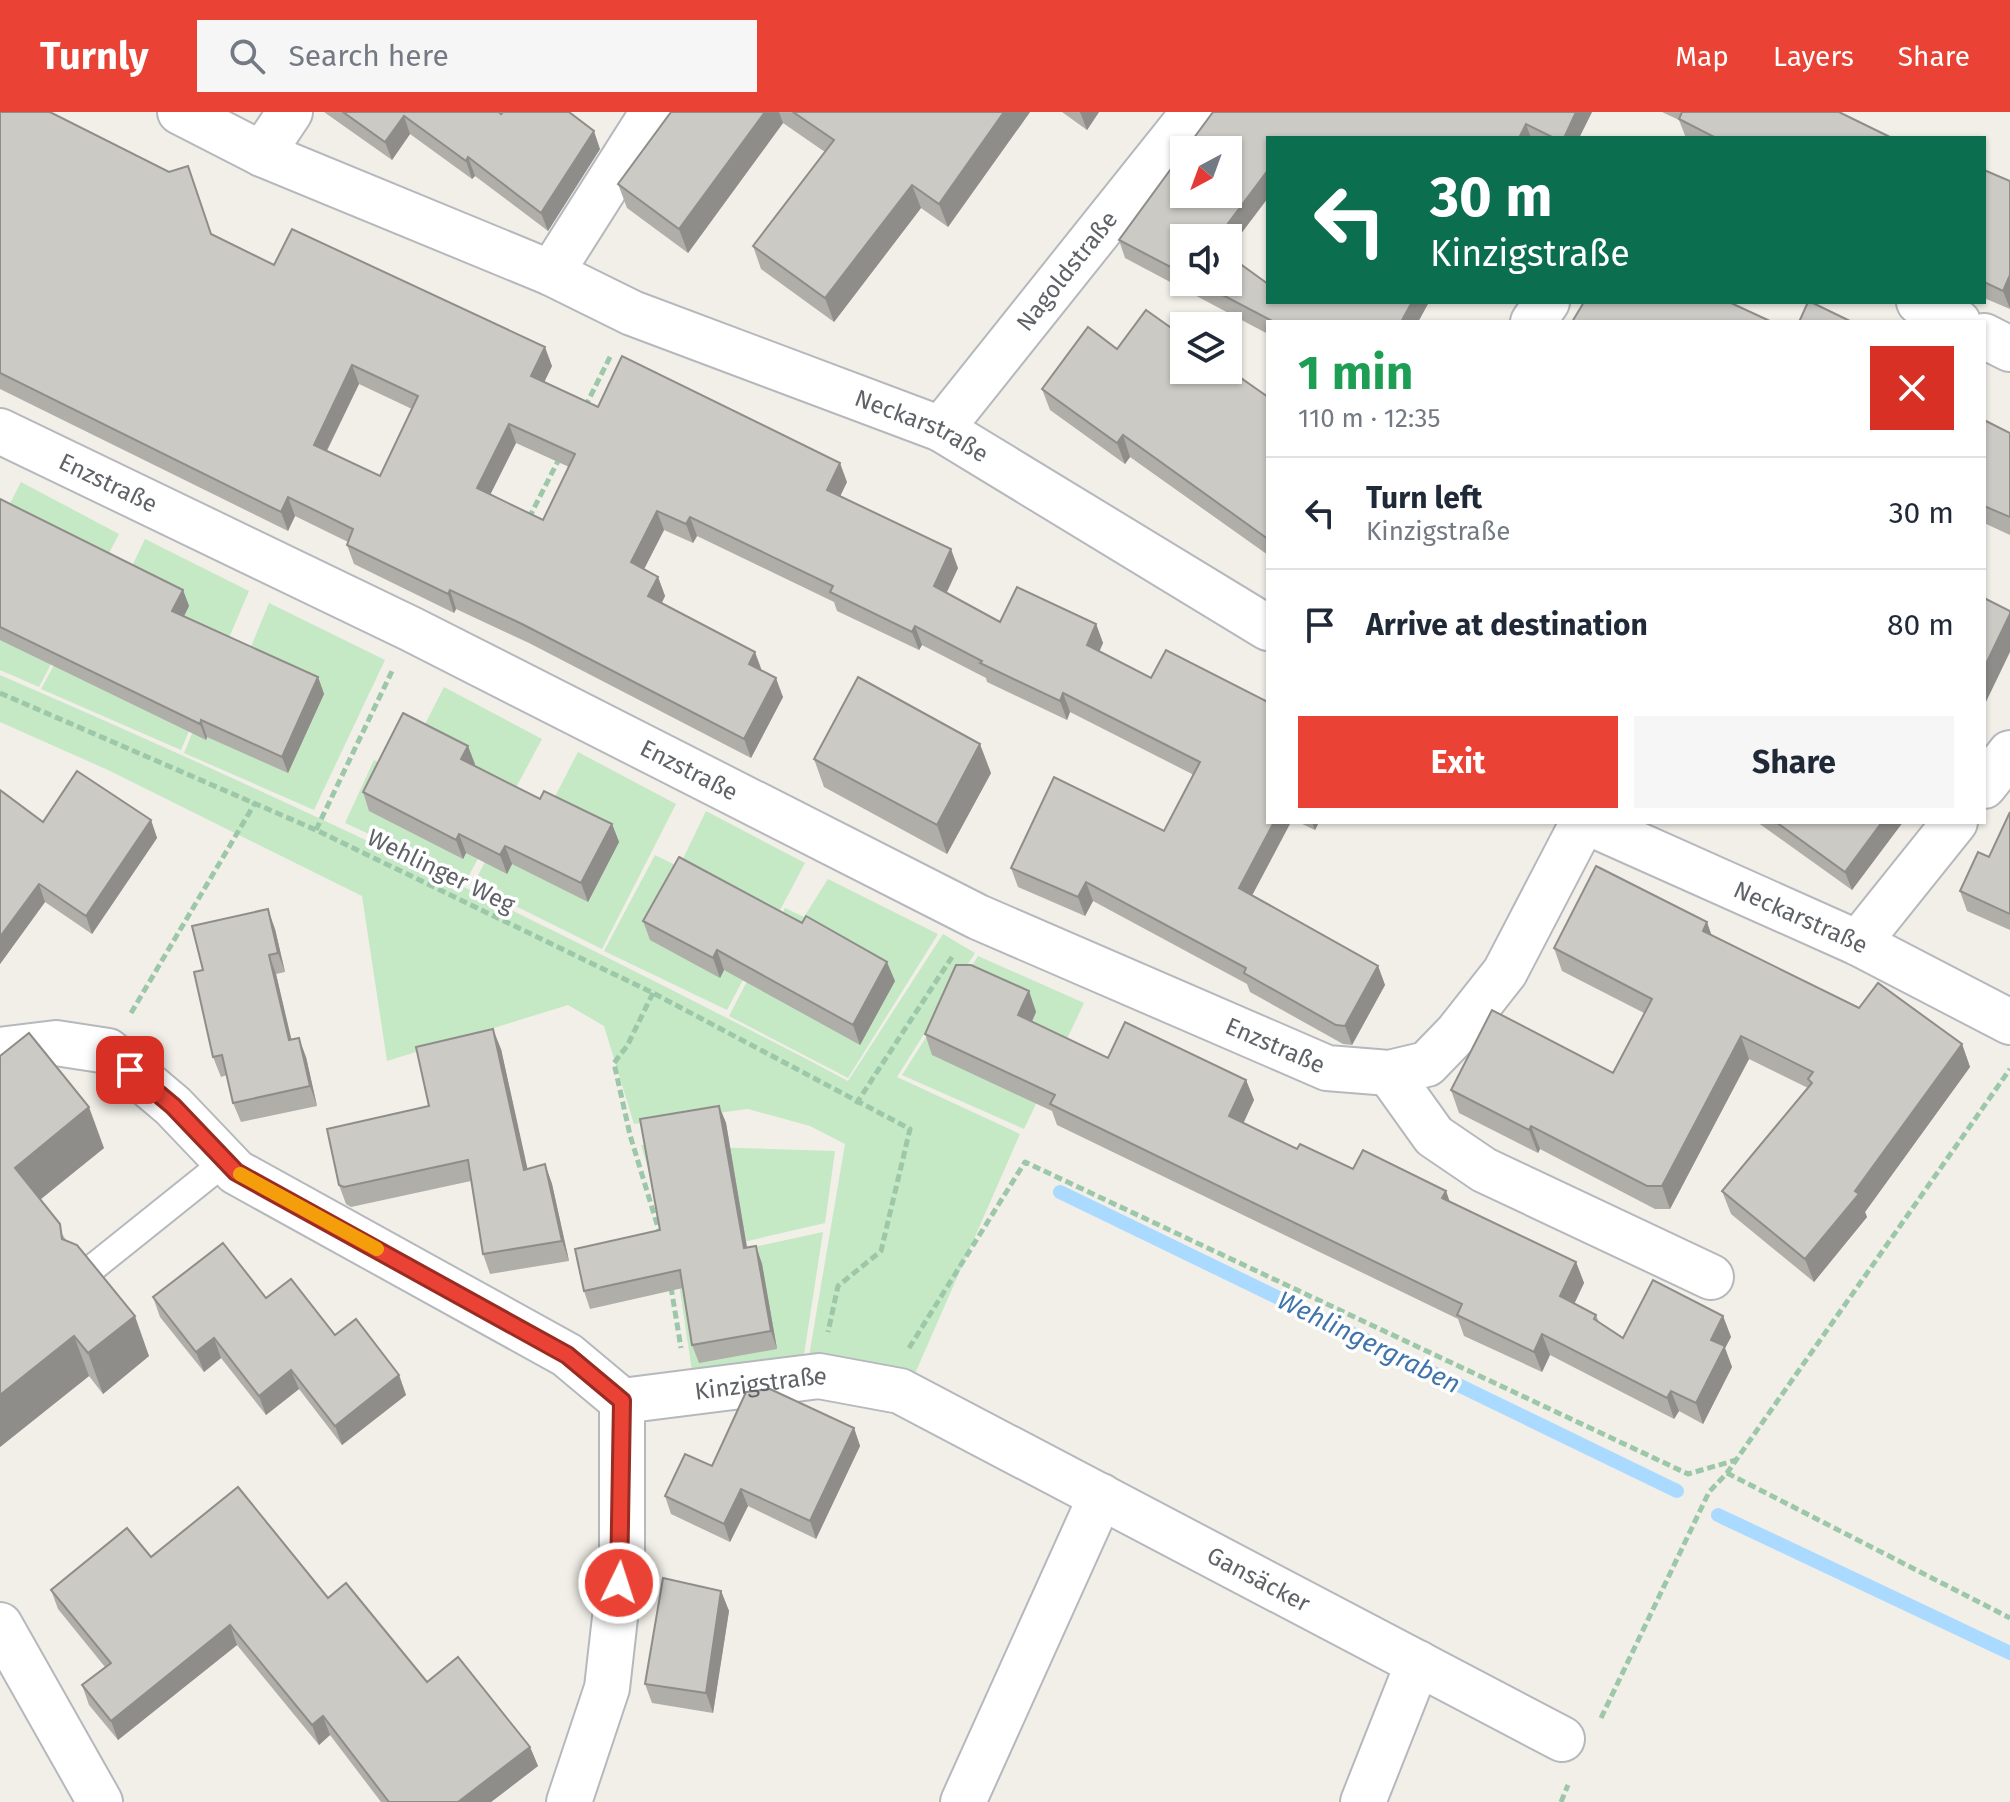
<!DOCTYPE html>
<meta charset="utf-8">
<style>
body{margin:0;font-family:"Fira Sans",sans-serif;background:#f6f6f7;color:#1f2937;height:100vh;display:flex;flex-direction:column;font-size:30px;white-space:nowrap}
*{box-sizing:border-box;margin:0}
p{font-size:26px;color:#747a83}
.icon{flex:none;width:44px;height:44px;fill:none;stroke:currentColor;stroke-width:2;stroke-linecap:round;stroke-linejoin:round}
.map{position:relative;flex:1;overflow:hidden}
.details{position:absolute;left:1266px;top:208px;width:720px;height:504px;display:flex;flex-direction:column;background:#fff;border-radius:0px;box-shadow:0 2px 6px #0004}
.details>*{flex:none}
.banner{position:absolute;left:1266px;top:24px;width:720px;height:168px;border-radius:0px;box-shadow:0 2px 6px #0004;background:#0b6e4f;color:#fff;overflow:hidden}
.needle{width:52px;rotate:221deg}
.tools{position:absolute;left:1170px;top:24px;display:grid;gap:16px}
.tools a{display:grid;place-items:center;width:72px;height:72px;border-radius:0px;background:#fff;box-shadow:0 2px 6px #0004;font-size:40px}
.pin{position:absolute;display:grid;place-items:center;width:68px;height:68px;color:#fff;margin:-34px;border-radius:16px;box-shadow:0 4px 12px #0006}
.me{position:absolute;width:88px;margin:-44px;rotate:4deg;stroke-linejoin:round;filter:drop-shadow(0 0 6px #0008)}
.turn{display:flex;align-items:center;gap:28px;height:168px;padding:0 32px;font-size:36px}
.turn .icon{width:104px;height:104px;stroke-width:2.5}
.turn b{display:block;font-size:56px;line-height:68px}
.round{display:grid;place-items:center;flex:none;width:84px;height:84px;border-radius:0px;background:#f6f6f7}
.summary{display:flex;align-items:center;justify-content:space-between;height:136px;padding:0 32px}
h1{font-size:48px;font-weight:700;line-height:60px;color:#1e9e55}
.primary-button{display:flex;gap:16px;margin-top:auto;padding:16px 32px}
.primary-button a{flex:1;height:92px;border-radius:0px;background:#ea4335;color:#fff;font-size:32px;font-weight:700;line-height:92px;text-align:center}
.primary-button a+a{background:#f6f6f7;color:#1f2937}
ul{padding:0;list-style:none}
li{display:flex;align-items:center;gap:24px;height:112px;padding:0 32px;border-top:2px solid #e0e1e3}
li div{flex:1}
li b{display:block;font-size:30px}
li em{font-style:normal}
header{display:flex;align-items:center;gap:48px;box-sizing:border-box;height:112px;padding:0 40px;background:#ea4335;color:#fff}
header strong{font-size:38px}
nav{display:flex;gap:44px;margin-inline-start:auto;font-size:28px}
.search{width:560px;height:72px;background:#f6f6f7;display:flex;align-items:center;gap:20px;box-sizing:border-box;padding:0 28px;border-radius:0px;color:#747a83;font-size:30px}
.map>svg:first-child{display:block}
.green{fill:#c5e8c5}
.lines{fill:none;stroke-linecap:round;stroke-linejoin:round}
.stream{stroke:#aadaff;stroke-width:14}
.service-casing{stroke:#b5b8bc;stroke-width:30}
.minor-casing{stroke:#b5b8bc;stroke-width:48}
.path{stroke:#9cc7a9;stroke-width:5;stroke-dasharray:8 4;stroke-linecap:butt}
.service{stroke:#fff;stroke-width:26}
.minor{stroke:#fff;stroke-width:44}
.wall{fill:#afaea9;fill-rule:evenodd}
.shaded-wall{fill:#8f8d8a}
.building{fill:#cccac5;stroke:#8f8d8a;stroke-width:2;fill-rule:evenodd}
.route-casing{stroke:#982c22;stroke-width:20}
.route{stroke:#ea4335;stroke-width:14}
.slow{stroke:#f59e0b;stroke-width:14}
.labels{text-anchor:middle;stroke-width:7;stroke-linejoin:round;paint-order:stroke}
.street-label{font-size:24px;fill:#5f6368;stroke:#fff}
.water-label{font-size:26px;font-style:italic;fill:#4174aa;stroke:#fff}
</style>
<header>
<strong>Turnly</strong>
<div class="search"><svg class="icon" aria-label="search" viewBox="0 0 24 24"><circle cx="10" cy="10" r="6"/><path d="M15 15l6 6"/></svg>Search here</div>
<nav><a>Map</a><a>Layers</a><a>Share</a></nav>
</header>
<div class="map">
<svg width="2010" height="1690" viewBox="0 0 2010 1690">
<rect width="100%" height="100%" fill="#f1efe8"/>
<!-- green -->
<g class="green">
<path d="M21,370L119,422L39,575L0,558V411Z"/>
<path d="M145,427L249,479L181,638L41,577L67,529L91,540Z"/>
<path d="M269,491L385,548L314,698L184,641L207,585L228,590Z"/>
<path d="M0,563C288,687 571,823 848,969L943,822L975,841L897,965L1020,1022L913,1266L808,1250L845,1032L810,1014L748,997L634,1012L604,914L568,893L387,949L362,784L108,658L0,610Z"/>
<path d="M444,575L542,627L467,767L345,711L374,648L400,661Z"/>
<path d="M578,640L676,692L602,837L473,773L504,713L534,725Z"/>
<path d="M706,699L805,751L727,898L604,839L655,743L679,755Z"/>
<path d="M828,767L938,822L848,966L729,904L785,796L804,805Z"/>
<path d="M978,844L1084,891L1024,1017L902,963Z"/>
<path d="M641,1033L835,1039L825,1111L674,1146Z"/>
<path d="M823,1120L803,1249L692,1259L676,1152Z"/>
</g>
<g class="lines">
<!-- stream -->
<g class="stream">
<path d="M1060,1080L1677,1379"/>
<path d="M1718,1403L2010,1541"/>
</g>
<defs>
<path id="service" d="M90,1158L226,1049"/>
<g id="minor">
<path id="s1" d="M180,0L262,42L551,161L632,201L941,317L1268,516"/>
<path d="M262,42L290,0"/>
<path d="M551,161L653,0"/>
<path d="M1919,190L1958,210"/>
<path d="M1533,210L1547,190"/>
<path d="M1984,224L2010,237"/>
<path id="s2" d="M941,317L1194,0"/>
<path id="s3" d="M0,319L411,517L978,805L1327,956L1389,961L1427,952L1457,921L1505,860L1583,710"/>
<path d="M1984,674L2010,641"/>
<path id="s4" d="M1587,710L1858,831L2010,910"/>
<path d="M1858,831L1955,710"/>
<path d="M0,938L56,931L108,939L173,994L236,1060L567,1243L622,1289V1444L607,1576L569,1690"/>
<path d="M1389,961L1434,1024L1484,1058L1711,1165"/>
<path id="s5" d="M622,1289L819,1264L900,1279L1562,1627"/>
<path d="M0,1513L100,1690"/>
<path d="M963,1690L1101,1384"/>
<path d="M1363,1690L1418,1551"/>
</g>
</defs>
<!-- service casing -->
<use href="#service" class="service-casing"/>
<!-- minor casing -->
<use href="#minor" class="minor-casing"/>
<!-- path -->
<g class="path">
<path d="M585,295L611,243"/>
<path d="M529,406L559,347"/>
<path d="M0,581L316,718L653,881L910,1017L881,1139L838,1174L828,1220"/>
<path d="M316,718L393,557"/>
<path d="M653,881L627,934L614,951L630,1023L660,1122"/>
<path d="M131,901L255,691"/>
<path d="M856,992L952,845"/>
<path d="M671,1175L681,1236"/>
<path d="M909,1236L1025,1050L1688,1362L1736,1348"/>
<path d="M1727,1361L2010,1506"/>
<path d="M1601,1606L1709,1380L1727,1361L2010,957"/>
<path d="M1561,1690L1568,1673"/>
</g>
<!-- service -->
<use href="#service" class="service"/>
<!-- minor -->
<use href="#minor" class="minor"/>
</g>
<!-- wall -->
<g class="wall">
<path d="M0,0L212,123L274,153L552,254L544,270L598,295L847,370L840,384L958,456L946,481L1000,510L1096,512L1103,531L1099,539L1151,566L1166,538L1252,783L1378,854L1385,873L1352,933L1343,932L1250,880L1247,872L1093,789L1085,804L1018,775L1011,756L1164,719L1194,663L1070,600L1067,608L987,570L986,566L922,533L919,538L837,499L834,490L697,424L693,431L664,418L644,457L658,465L665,484L662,491L762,559L783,585L751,646L529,531L456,497L454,501L354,452L347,433L348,430L295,404L288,419L0,277ZM359,272L412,297L380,364L327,339ZM516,331L569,355L543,408L490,383Z"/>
<path d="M324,0H499L600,37L548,119L475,64L472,67L410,22L392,48Z"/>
<path d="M671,0H1030L948,115L921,96L834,210L761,157L753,134L825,40L783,11L688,141L627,96L618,72Z"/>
<path d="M1062,0H1099L1087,18Z"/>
<path d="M1213,0H1592L1579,26H1268L1184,126V170H1228L1268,190H1429L1418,210H1268V222L1125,146L1119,128Z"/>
<path d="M1662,0H1839L1892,26H1686L1679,8Z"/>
<path d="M1984,58L2010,197L1984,186Z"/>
<path d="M1117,237L1268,285V443L1130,345L1125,352L1050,298L1042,277Z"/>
<path d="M1984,308L2010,321V423L1984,411Z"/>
<path d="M0,387L183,478L189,494L184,504L318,565L324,582L288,661L207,625L206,628L0,528Z"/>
<path d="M814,647L991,661L947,742L824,675Z"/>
<path d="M475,652L474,653L540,687L612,712L619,730L588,790L512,752L507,762L466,741L463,747L369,699L363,680Z"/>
<path d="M0,678L43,710L151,708L157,726L92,822L45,790L0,852Z"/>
<path d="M2010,700V818L1967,799L1960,779L1989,745Z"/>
<path d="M1298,710H1319L1315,718Z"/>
<path d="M1757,710H1903L1852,778Z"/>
<path d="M643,809L895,869L860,933L724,858L720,866L650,828Z"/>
<path d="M275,817L285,860L276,862L291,927L306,945L317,994L241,1010L233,991L227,963L221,965L213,945L203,858Z"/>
<path d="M1712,823L1859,896L1962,932L1970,955L1865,1100L1867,1105L1814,1170L1731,1102L1722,1079L1808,976L1749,947L1670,1097H1655L1540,1037L1538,1041L1459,1001L1451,978L1613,961L1644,901L1562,859L1554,836Z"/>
<path d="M1029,879L1036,900L1032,910L1108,946L1246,968L1254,988L1243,1011L1297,1037L1353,1057L1446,1079L1450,1090L1576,1150L1584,1171L1574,1192L1596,1203L1599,1210L1623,1226L1723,1204L1731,1225L1725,1236L1732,1255L1703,1312L1679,1299L1674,1307L1550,1243L1542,1260L1464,1224L1458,1207L1057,1013L1052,999L932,943L925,922Z"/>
<path d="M501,937L527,1057L545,1052L552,1072L569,1149L490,1162L483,1142L471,1069L351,1095L346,1092L339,1073L429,994Z"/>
<path d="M0,944L104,1036L40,1087L66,1128L149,1244L103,1282L89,1264L0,1335Z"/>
<path d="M719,994L726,1011L747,1135L756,1134L762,1152L777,1237L699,1251L692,1233L683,1176L590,1197L584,1179L660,1118Z"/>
<path d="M153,1185L266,1186L335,1223L399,1263L406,1283L342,1333L299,1277L266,1303L221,1246L204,1260L160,1205Z"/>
<path d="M854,1316L860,1334L816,1427L748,1394L730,1430L671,1402L665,1384L712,1354Z"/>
<path d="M151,1445L328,1486L427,1570L530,1635L538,1654L491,1690H381L330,1623L319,1633L237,1533L118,1628L89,1593L82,1573L105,1555L58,1497L51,1478Z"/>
<path d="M721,1479L729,1499L713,1601L652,1591L645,1572Z"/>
</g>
<!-- shaded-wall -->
<g class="shaded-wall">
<path d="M765,0H779L783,11L688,141L679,117Z"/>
<path d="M1004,0H1030L948,115L939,92Z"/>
<path d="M1080,0H1099L1087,18Z"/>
<path d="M1576,0H1592L1579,26H1564Z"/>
<path d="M404,4L410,22L392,48L385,30Z"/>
<path d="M1526,12L1531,26H1519Z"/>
<path d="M594,19L600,37L548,119L541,101Z"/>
<path d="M468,45L475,64L472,67L466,49Z"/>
<path d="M1268,58V86L1228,139V126H1217Z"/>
<path d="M912,73L921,96L834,210L825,186Z"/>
<path d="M2010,163V197L2003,179Z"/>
<path d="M1412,190H1429L1418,210H1401Z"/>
<path d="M545,235L552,254L538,283L531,264Z"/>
<path d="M352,253L359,272L320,352L314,333Z"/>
<path d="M509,312L516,331L484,395L477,376Z"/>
<path d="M1123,323L1130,345L1125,352L1117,331Z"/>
<path d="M840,351L847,370L834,397L827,378Z"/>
<path d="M288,385L295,404L288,419L281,400Z"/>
<path d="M657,399L664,418L638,469L631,450Z"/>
<path d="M690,405L697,424L693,431L686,412Z"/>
<path d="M951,437L958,456L941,493L934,474Z"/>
<path d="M658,465L665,484L655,503L648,484Z"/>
<path d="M183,478L189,494L178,516L172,499Z"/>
<path d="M450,478L456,497L454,501L448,482Z"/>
<path d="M2010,502V540L1984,594V556Z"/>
<path d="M1096,512L1103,531L1094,552L1087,533Z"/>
<path d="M915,514L922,533L919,538L912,520Z"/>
<path d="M755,540L762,559L749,552Z"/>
<path d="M318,565L324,582L288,661L282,645Z"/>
<path d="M776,566L783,585L751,646L744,627Z"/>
<path d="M1063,581L1070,600L1067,608L1060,589Z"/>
<path d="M201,608L207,625L206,628L200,612Z"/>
<path d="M980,632L991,661L947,742L937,713Z"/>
<path d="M468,634L475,652L468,666L461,647Z"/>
<path d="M151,708L157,726L92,822L86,804Z"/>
<path d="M1274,710H1291L1246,795L1239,776Z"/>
<path d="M1312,710H1319L1315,718Z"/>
<path d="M1882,710H1903L1852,778L1845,760Z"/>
<path d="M612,712L619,730L588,790L581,771Z"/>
<path d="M459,722L466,741L463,747L456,728Z"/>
<path d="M505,734L512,752L507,762L500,743Z"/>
<path d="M1086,770L1093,789L1085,804L1078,785Z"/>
<path d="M39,772L45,790L0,852V825Z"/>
<path d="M268,797L275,817L285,860L278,841Z"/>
<path d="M1707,810L1715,833L1703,819Z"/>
<path d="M717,838L724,858L720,866L713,846Z"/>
<path d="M269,843L276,862L296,947L289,928Z"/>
<path d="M887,850L895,869L860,933L853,913Z"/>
<path d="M1378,854L1385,873L1352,933L1345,914Z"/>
<path d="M1029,879L1036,900L1025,924L1018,903Z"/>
<path d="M493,917L501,937L532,1077L524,1058Z"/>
<path d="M1741,924L1749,947L1670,1097L1662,1074Z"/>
<path d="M299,926L306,945L317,994L310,974Z"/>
<path d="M1962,932L1970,955L1865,1100L1867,1105L1814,1170L1805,1147Z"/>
<path d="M1246,968L1254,988L1237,1025L1229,1004Z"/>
<path d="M719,994L726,1011L750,1154L744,1136Z"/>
<path d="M89,995L104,1036L30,1096L15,1056Z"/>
<path d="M1531,1014L1540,1037L1538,1041L1529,1018Z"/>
<path d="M545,1052L552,1072L569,1149L562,1129Z"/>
<path d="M1446,1079L1453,1100L1442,1086Z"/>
<path d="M756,1134L762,1152L777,1237L771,1219Z"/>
<path d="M1576,1150L1584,1171L1568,1205L1560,1184Z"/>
<path d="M135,1204L149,1244L103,1282L88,1241Z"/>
<path d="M1723,1204L1731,1225L1725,1236L1732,1255L1703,1312L1696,1291L1711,1228Z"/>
<path d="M1542,1222L1550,1243L1542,1260L1534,1240Z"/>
<path d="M74,1224L89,1264L0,1335V1283Z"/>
<path d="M214,1226L221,1246L204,1260L196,1240Z"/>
<path d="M291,1258L299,1277L266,1303L259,1284Z"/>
<path d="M399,1263L406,1283L342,1333L335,1314Z"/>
<path d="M1671,1279L1679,1299L1674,1307L1667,1286Z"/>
<path d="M854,1316L860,1334L816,1427L810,1409Z"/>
<path d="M741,1377L748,1394L730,1430L724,1412Z"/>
<path d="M721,1479L729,1499L713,1601L706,1581Z"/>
<path d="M230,1513L237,1533L118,1628L111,1609Z"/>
<path d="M323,1604L330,1623L319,1633L312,1613Z"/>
<path d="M530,1635L538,1654L491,1690H458Z"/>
</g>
<!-- building -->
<g class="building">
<path d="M0,0H50L169,60L188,54L211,122L274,153L292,117L545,235L531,264L598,295L622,244L840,351L827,378L951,437L934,474L1000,510L1017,475L1096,512L1087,533L1151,566L1166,538L1268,590V710H1274L1239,776L1378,854L1345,914L1336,913L1244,861L1246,856L1086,770L1078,785L1011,756L1054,665L1164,719L1200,650L1063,581L1060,589L980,551L982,549L915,514L912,520L830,480L833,474L690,405L686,412L657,399L631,450L658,465L648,484L755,540L749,552L776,566L744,627L522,512L450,478L448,482L347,433L353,417L288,385L281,400L0,261ZM352,253L418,284L380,364L314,333ZM509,312L575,342L543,408L477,376Z"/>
<path d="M343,0H499L501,2L503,0H569L594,19L541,101L468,45L466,49L404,4L385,30Z"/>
<path d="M671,0H765L679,117L618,72Z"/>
<path d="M793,0H1004L939,92L912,73L825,186L753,134L834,28Z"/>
<path d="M1213,0H1576L1564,26H1554L1526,12L1519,26H1268V58L1217,126H1184V162L1119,128L1184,39V82H1228V38H1185Z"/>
<path d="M1682,0H1839L1892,26H1716L1679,7Z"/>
<path d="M1984,58L2010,69V163L2003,179L1984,170Z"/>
<path d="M1228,143L1268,172V190H1412L1401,210H1274L1198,170H1228Z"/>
<path d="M1584,190H1729L1772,210H1572Z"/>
<path d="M1808,190H1811L1852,210H1799Z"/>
<path d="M1146,198L1184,225V258H1228V257L1268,285V427L1123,323L1117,331L1042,277L1088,215L1117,237Z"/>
<path d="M1984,308L2010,321V405L1984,394Z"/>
<path d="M0,387L183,478L172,499L318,565L282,645L201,608L200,612L0,515Z"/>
<path d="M1984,486L2010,499V502L1984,556Z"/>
<path d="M858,565L980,632L937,713L814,647Z"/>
<path d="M403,601L468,634L461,647L540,687L544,679L612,712L581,771L505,734L500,743L459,722L456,728L363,680Z"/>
<path d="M77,659L151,708L86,804L39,772L0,825V678L43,710Z"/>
<path d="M2010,700V802L1960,779L1978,740L1989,745Z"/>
<path d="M1776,710H1882L1845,760Z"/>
<path d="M679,745L802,811L806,804L887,850L853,913L717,838L713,846L643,809Z"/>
<path d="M1596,754L1707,810L1703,819L1859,896L1878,871L1962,932L1855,1079L1859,1082L1805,1147L1722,1079L1812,971L1808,967L1813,960L1741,924L1662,1074H1647L1531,1014L1529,1018L1451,978L1492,898L1613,961L1652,887L1554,836Z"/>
<path d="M268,797L278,841L269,843L289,928L299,926L310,974L233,991L222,943L213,945L194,860L203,858L192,814Z"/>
<path d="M956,853H971L1029,879L1018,903L1108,946L1125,910L1246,968L1229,1004L1297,1037L1300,1032L1353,1057L1363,1038L1446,1079L1442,1086L1576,1150L1560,1184L1596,1203L1594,1207L1623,1226L1653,1168L1723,1204L1711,1228L1725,1234L1696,1291L1671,1279L1667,1286L1542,1222L1534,1240L1457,1203L1462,1192L1050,992L1055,983L925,922Z"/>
<path d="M493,917L524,1058L545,1052L562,1129L483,1142L468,1048L344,1075L339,1073L327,1017L429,994L416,935Z"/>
<path d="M29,921L89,995L15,1056L60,1112L62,1127L77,1133L135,1204L88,1241L74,1224L0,1283V944Z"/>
<path d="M719,994L744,1136L756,1134L771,1219L692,1233L680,1158L584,1179L575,1137L660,1118L640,1007Z"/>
<path d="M223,1131L266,1186L291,1167L335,1223L356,1207L399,1263L335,1314L291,1258L259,1284L214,1226L196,1240L153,1185Z"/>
<path d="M770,1277L854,1316L810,1409L741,1377L724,1412L665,1384L685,1342L712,1354L746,1280Z"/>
<path d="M238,1375L328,1486L346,1471L427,1570L458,1545L530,1635L458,1690H389L323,1604L312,1613L230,1513L111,1609L82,1573L111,1551L51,1478L127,1416L151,1445Z"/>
<path d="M663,1466L721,1479L706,1581L645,1572Z"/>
</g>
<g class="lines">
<defs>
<path id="route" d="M130,958L173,994L236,1060L567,1243L622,1289L619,1471"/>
</defs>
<!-- route casing -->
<use href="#route" class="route-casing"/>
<!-- route -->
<use href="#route" class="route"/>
<!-- slow -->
<path class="slow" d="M240,1062L377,1137"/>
</g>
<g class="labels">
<!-- street labels -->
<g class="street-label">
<text dy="8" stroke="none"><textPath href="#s2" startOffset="202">Nagoldstraße</textPath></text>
<text dy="8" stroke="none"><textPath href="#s1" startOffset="806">Neckarstraße</textPath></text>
<text dy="8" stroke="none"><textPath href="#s3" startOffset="120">Enzstraße</textPath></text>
<text dy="8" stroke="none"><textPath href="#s3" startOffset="768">Enzstraße</textPath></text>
<text transform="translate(441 759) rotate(26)" y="8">Wehlinger Weg</text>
<text dy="8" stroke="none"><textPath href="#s4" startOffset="234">Neckarstraße</textPath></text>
<text dy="8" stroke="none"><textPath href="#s3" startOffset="1416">Enzstraße</textPath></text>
<text dy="8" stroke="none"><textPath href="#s5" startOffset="140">Kinzigstraße</textPath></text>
<text dy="8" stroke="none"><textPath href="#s5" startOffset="686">Gansäcker</textPath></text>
</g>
<!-- water labels -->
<g class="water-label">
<text transform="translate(1369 1230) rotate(26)" y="9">Wehlingergraben</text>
</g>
</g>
</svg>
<div class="tools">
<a><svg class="needle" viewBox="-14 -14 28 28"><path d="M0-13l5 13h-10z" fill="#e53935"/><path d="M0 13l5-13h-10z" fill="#747a83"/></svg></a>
<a><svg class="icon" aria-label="sound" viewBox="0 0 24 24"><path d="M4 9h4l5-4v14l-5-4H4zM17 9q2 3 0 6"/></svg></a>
<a><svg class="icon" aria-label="layers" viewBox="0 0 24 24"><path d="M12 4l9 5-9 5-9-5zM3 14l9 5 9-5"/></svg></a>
</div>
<div class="pin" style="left:130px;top:958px;background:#d93025"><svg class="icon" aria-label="arrive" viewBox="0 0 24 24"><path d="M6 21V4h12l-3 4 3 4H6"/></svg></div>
<svg class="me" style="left:619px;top:1471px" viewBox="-20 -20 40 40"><circle r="17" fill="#ea4335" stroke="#fff" stroke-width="3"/><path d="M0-11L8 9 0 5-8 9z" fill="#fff"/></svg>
<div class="banner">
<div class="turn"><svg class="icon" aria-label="left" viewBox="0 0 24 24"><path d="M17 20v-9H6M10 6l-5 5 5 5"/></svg><div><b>30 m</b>Kinzigstraße</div></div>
</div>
<section class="details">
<div class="summary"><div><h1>1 min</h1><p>110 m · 12:35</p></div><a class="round" style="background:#d93025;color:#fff"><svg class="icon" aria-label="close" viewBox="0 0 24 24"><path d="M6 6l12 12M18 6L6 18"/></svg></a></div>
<ul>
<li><svg class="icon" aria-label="left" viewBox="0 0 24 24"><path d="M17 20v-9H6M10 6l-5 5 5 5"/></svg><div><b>Turn left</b><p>Kinzigstraße</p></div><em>30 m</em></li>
<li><svg class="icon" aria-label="arrive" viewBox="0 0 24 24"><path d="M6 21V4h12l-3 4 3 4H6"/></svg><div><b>Arrive at destination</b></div><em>80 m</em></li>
</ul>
<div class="primary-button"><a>Exit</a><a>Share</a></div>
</section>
</div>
